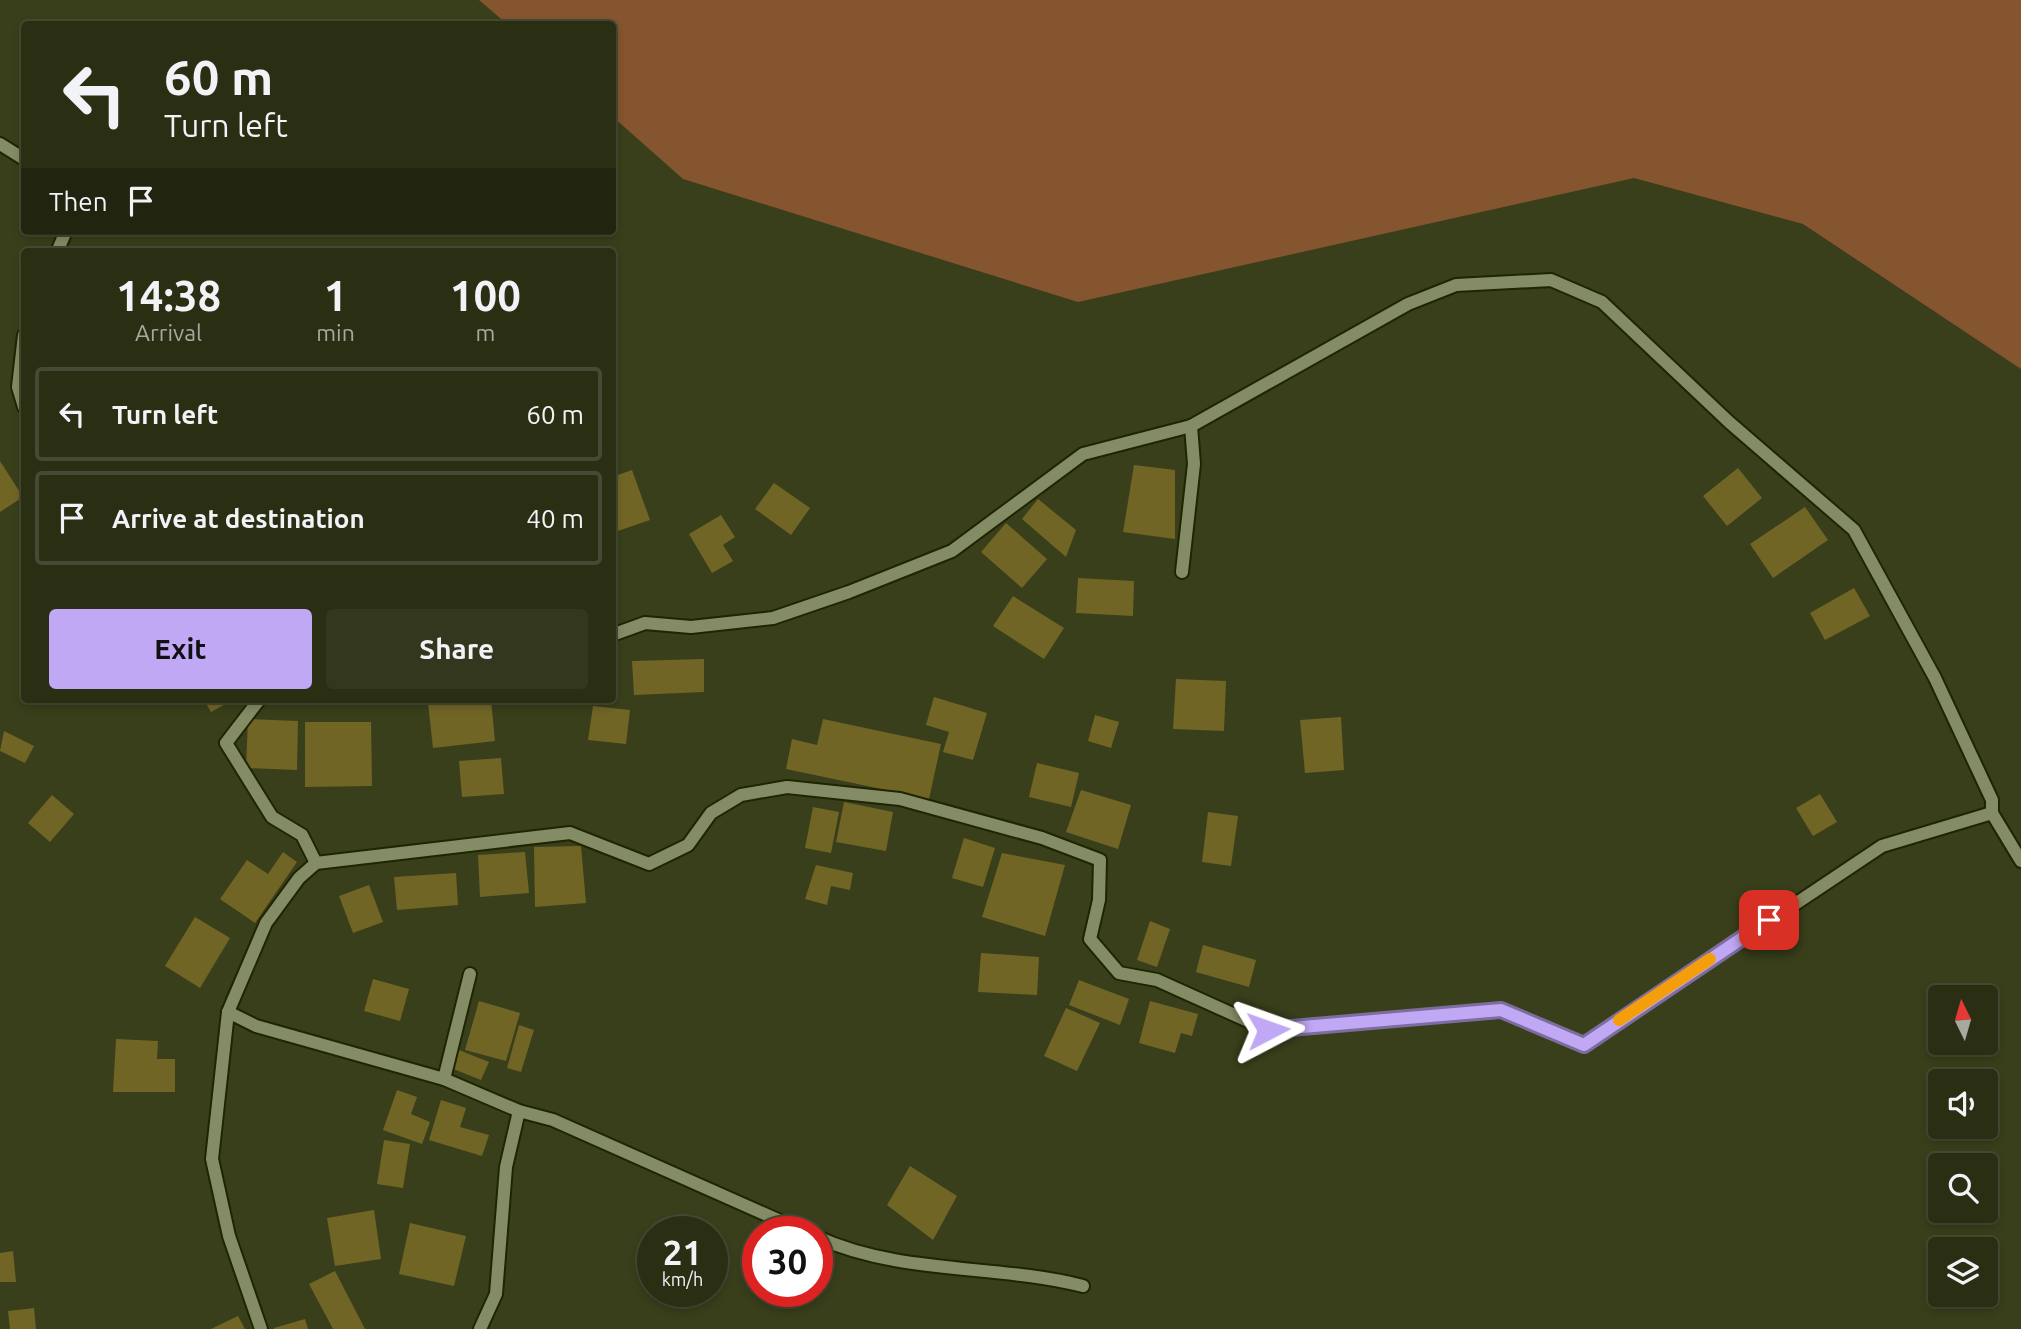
<!DOCTYPE html>
<style>
body{margin:0;font-family:Ubuntu,sans-serif;background:#32371d;color:#f1f3f6;height:100vh;display:flex;flex-direction:column;font-size:26px;white-space:nowrap}
*{box-sizing:border-box;margin:0}
p{font-size:23px;color:#a5a9a0}
.icon{flex:none;width:38px;height:38px;fill:none;stroke:currentColor;stroke-width:2;stroke-linecap:round;stroke-linejoin:round}
.map{position:relative;flex:1;overflow:hidden}
.side{position:absolute;left:21px;top:248px;width:595px;height:455px;display:flex;flex-direction:column;background:#2a2f14;border-radius:7px;box-shadow:0 4px 10px #0003,0 0 0 2px #464a34}
.side>*{flex:none}
.banner{position:absolute;left:21px;top:21px;width:595px;height:214px;border-radius:7px;box-shadow:0 4px 10px #0003,0 0 0 2px #464a34;background:#2a2f14;color:#f1f3f6;overflow:hidden}
.needle{width:46px;rotate:355deg}
.controls{position:absolute;left:1928px;top:985px;display:grid;gap:14px}
.controls a{display:grid;place-items:center;width:70px;height:70px;border-radius:7px;background:#2a2f14;box-shadow:0 4px 10px #0003,0 0 0 2px #464a34;font-size:35px}
.speed{position:absolute;left:637px;top:1216px;display:flex;gap:14px;font-size:35px;font-weight:700;text-align:center}
.speed>*{display:grid;place-content:center;width:91px;height:91px;border-radius:50%;background:#2a2f14;box-shadow:0 4px 10px #0003,0 0 0 2px #464a34;line-height:1}
.speed small{font-size:18px;font-weight:400}
.speed .limit{border:10px solid #d22;background:#fff;color:#111}
.pin{position:absolute;display:grid;place-items:center;width:60px;height:60px;color:#fff;margin:-30px;border-radius:14px;box-shadow:0 4px 10px #0006}
.me{position:absolute;width:77px;margin:-38px;rotate:86deg;stroke-linejoin:round;filter:drop-shadow(0 0 5px #0008)}
.turn{display:flex;align-items:center;gap:24px;height:147px;padding:0 28px;font-size:32px}
.turn .icon{width:91px;height:91px;stroke-width:2.5}
.turn b{display:block;font-size:49px;line-height:60px}
.then{display:flex;align-items:center;height:66px;padding:0 28px;background:#0003;gap:14px;font-size:26px}
.eta{display:flex;justify-content:space-evenly;align-items:center;height:119px;text-align:center}
.eta b{font-size:42px;font-weight:700;line-height:49px}
.primary-button{display:flex;gap:14px;margin-top:auto;padding:14px 28px}
.primary-button a{flex:1;height:80px;border-radius:7px;background:#c0a8f4;color:#111;font-size:28px;font-weight:700;line-height:80px;text-align:center}
.primary-button a+a{background:#32371d;color:#f1f3f6}
ul{padding:0;list-style:none}
li{display:flex;align-items:center;gap:21px;height:94px;margin:0 14px 10px;padding:0 14px;border:4px solid #464a34;border-radius:7px}
li div{flex:1}
li b{display:block;font-size:26px}
li em{font-style:normal}
.map>svg:first-child{display:block}
.forest{fill:#84552e}
.building{fill:#716526}
.lines{fill:none;stroke-linecap:round;stroke-linejoin:round}
.minor-casing{stroke:#202501;stroke-width:16}
.minor{stroke:#848c65;stroke-width:12}
.route-casing{stroke:#7d6d9f;stroke-width:18}
.route{stroke:#c0a8f4;stroke-width:12}
.slow{stroke:#f59e0b;stroke-width:12}
</style>
<div class="map">
<svg width="2021" height="1329" viewBox="0 0 2021 1329">
<rect width="100%" height="100%" fill="#383f1a"/>
<!-- forest -->
<path class="forest" d="M479,0H2021V369L1803,224L1634,178L1078,302L683,179L613,117L612,24H507Z"/>
<!-- building -->
<g class="building">
<path d="M0,461L23,497L0,512Z"/>
<path d="M1134,465L1175,470V539L1123,532Z"/>
<path d="M1738,468L1762,498L1727,526L1703,496Z"/>
<path d="M632,470L650,520L612,533V477Z"/>
<path d="M774,483L810,508L791,535L755,509Z"/>
<path d="M1038,499L1076,530L1066,557L1022,519Z"/>
<path d="M1805,507L1828,540L1773,578L1750,544Z"/>
<path d="M721,515L735,537L723,545L733,561L712,573L689,534Z"/>
<path d="M1006,523L1047,559L1022,588L981,552Z"/>
<path d="M1078,578L1134,581L1133,616L1076,613Z"/>
<path d="M1854,588L1870,616L1825,640L1810,613Z"/>
<path d="M1013,596L1064,628L1044,659L993,626Z"/>
<path d="M704,659V692L634,695L632,661Z"/>
<path d="M1176,679L1226,681L1224,731L1173,729Z"/>
<path d="M934,697L987,713L973,760L943,752L949,732L926,725Z"/>
<path d="M204,700H233L211,712Z"/>
<path d="M452,700H491L495,741L433,748L428,703Z"/>
<path d="M593,706L630,710L626,744L588,740Z"/>
<path d="M1095,715L1119,722L1111,748L1088,741Z"/>
<path d="M1341,717L1344,770L1305,773L1300,720Z"/>
<path d="M248,719L298,721L297,770L246,768Z"/>
<path d="M823,719L941,744L929,799L786,769L792,739L817,745Z"/>
<path d="M305,722H371L372,786L305,787Z"/>
<path d="M4,731L34,746L25,763L0,751Z"/>
<path d="M501,758L504,794L462,797L459,761Z"/>
<path d="M1037,763L1079,773L1071,807L1029,797Z"/>
<path d="M1081,790L1131,805L1118,849L1066,832Z"/>
<path d="M1820,794L1837,822L1813,836L1796,808Z"/>
<path d="M52,795L74,814L50,842L28,823Z"/>
<path d="M844,802L893,812L886,851L836,842Z"/>
<path d="M813,807L839,812L831,853L805,848Z"/>
<path d="M1208,812L1238,816L1231,866L1202,862Z"/>
<path d="M964,838L995,848L983,887L952,878Z"/>
<path d="M581,846L586,903L535,907L534,847Z"/>
<path d="M283,852L297,862L255,923L220,899L247,860L268,874Z"/>
<path d="M525,852L529,893L480,897L478,855Z"/>
<path d="M1002,853L1065,865L1045,936L982,917Z"/>
<path d="M816,865L853,873L850,890L831,886L827,905L805,899Z"/>
<path d="M456,873L458,905L397,910L394,877Z"/>
<path d="M369,885L383,922L353,933L339,896Z"/>
<path d="M195,917L230,938L200,988L165,966Z"/>
<path d="M1150,921L1170,929L1157,967L1137,960Z"/>
<path d="M1203,945L1256,960L1249,987L1196,972Z"/>
<path d="M981,953L1039,957L1037,995L978,992Z"/>
<path d="M373,979L409,989L400,1021L364,1011Z"/>
<path d="M1079,980L1129,999L1120,1025L1069,1005Z"/>
<path d="M479,1001L520,1013L506,1061L465,1050Z"/>
<path d="M1150,1001L1198,1014L1192,1036L1181,1033L1175,1053L1139,1043Z"/>
<path d="M1066,1008L1100,1023L1077,1071L1044,1056Z"/>
<path d="M519,1025L534,1030L521,1072L507,1068Z"/>
<path d="M116,1039L158,1041L157,1059H175V1092H113Z"/>
<path d="M459,1050L489,1062L481,1080L451,1068Z"/>
<path d="M397,1090L417,1097L411,1114L430,1122L422,1144L383,1130Z"/>
<path d="M441,1100L466,1108L460,1127L489,1135L482,1156L429,1140Z"/>
<path d="M384,1140L410,1144L403,1188L377,1184Z"/>
<path d="M910,1166L957,1196L933,1240L887,1205Z"/>
<path d="M374,1210L381,1259L335,1266L327,1218Z"/>
<path d="M410,1223L466,1236L454,1286L399,1274Z"/>
<path d="M13,1251L16,1282H0V1253Z"/>
<path d="M335,1271L365,1329H333L309,1284Z"/>
<path d="M34,1308L36,1329H10L8,1311Z"/>
<path d="M238,1316L245,1329H211Z"/>
<path d="M305,1319L308,1329H274V1328Z"/>
</g>
<g class="lines">
<defs>
<g id="minor">
<path d="M0,144L24,159"/>
<path d="M57,252L66,231"/>
<path d="M24,335L18,387L24,407"/>
<path d="M1182,572L1194,464L1191,426"/>
<path d="M612,635L645,623L691,627L773,618L849,592L952,551L1083,454L1191,426L1408,304L1456,285L1551,280L1602,302L1729,422L1854,530L1935,678L1992,800V813L2021,861"/>
<path d="M259,700L226,743L272,817L302,835L316,863"/>
<path d="M228,1012L256,1026L444,1079L519,1111L553,1120L805,1232"/>
<path d="M444,1079L470,974"/>
<path d="M817,1237C901,1275 996,1264 1083,1286"/>
<path d="M261,1329L229,1236L212,1159L228,1012L266,923L299,878L316,863L570,833L649,864L688,845L711,813L741,795L787,787L900,799L1042,838L1100,860L1099,900L1090,939L1119,973L1157,980L1268,1030L1501,1011L1584,1045L1882,846L1992,813"/>
<path d="M480,1329L496,1294L506,1167L519,1111"/>
</g>
</defs>
<!-- minor casing -->
<use href="#minor" class="minor-casing"/>
<!-- minor -->
<use href="#minor" class="minor"/>
</g>
<g class="lines">
<defs>
<path id="route" d="M1268,1030L1501,1010L1584,1045L1769,920"/>
</defs>
<!-- route casing -->
<use href="#route" class="route-casing"/>
<!-- route -->
<use href="#route" class="route"/>
<!-- slow -->
<path class="slow" d="M1619,1020L1710,959"/>
</g>
</svg>
<div class="controls">
<a><svg class="needle" viewBox="-14 -14 28 28"><path d="M0-13l5 13h-10z" fill="#e53935"/><path d="M0 13l5-13h-10z" fill="#a5a9a0"/></svg></a>
<a><svg class="icon" aria-label="sound" viewBox="0 0 24 24"><path d="M4 9h4l5-4v14l-5-4H4zM17 9q2 3 0 6"/></svg></a>
<a><svg class="icon" aria-label="search" viewBox="0 0 24 24"><circle cx="10" cy="10" r="6"/><path d="M15 15l6 6"/></svg></a>
<a><svg class="icon" aria-label="layers" viewBox="0 0 24 24"><path d="M12 4l9 5-9 5-9-5zM3 14l9 5 9-5"/></svg></a>
</div>
<div class="speed"><div>21<small>km/h</small></div><div class="limit">30</div></div>
<div class="pin" style="left:1769px;top:920px;background:#d93025"><svg class="icon" aria-label="arrive" viewBox="0 0 24 24"><path d="M6 21V4h12l-3 4 3 4H6"/></svg></div>
<svg class="me" style="left:1268px;top:1030px" viewBox="-20 -20 40 40"><path d="M0-17L14 15 0 8-14 15z" fill="#c0a8f4" stroke="#fff" stroke-width="4"/></svg>
<div class="banner">
<div class="turn"><svg class="icon" aria-label="left" viewBox="0 0 24 24"><path d="M17 20v-9H6M10 6l-5 5 5 5"/></svg><div><b>60 m</b>Turn left</div></div>
<div class="then">Then<svg class="icon" aria-label="arrive" viewBox="0 0 24 24"><path d="M6 21V4h12l-3 4 3 4H6"/></svg></div>
</div>
<section class="side">
<div class="eta">
<div><b>14:38</b><p>Arrival</p></div>
<div><b>1</b><p>min</p></div>
<div><b>100</b><p>m</p></div>
</div>
<ul>
<li><svg class="icon" aria-label="left" viewBox="0 0 24 24"><path d="M17 20v-9H6M10 6l-5 5 5 5"/></svg><div><b>Turn left</b></div><em>60 m</em></li>
<li><svg class="icon" aria-label="arrive" viewBox="0 0 24 24"><path d="M6 21V4h12l-3 4 3 4H6"/></svg><div><b>Arrive at destination</b></div><em>40 m</em></li>
</ul>
<div class="primary-button"><a>Exit</a><a>Share</a></div>
</section>
</div>
